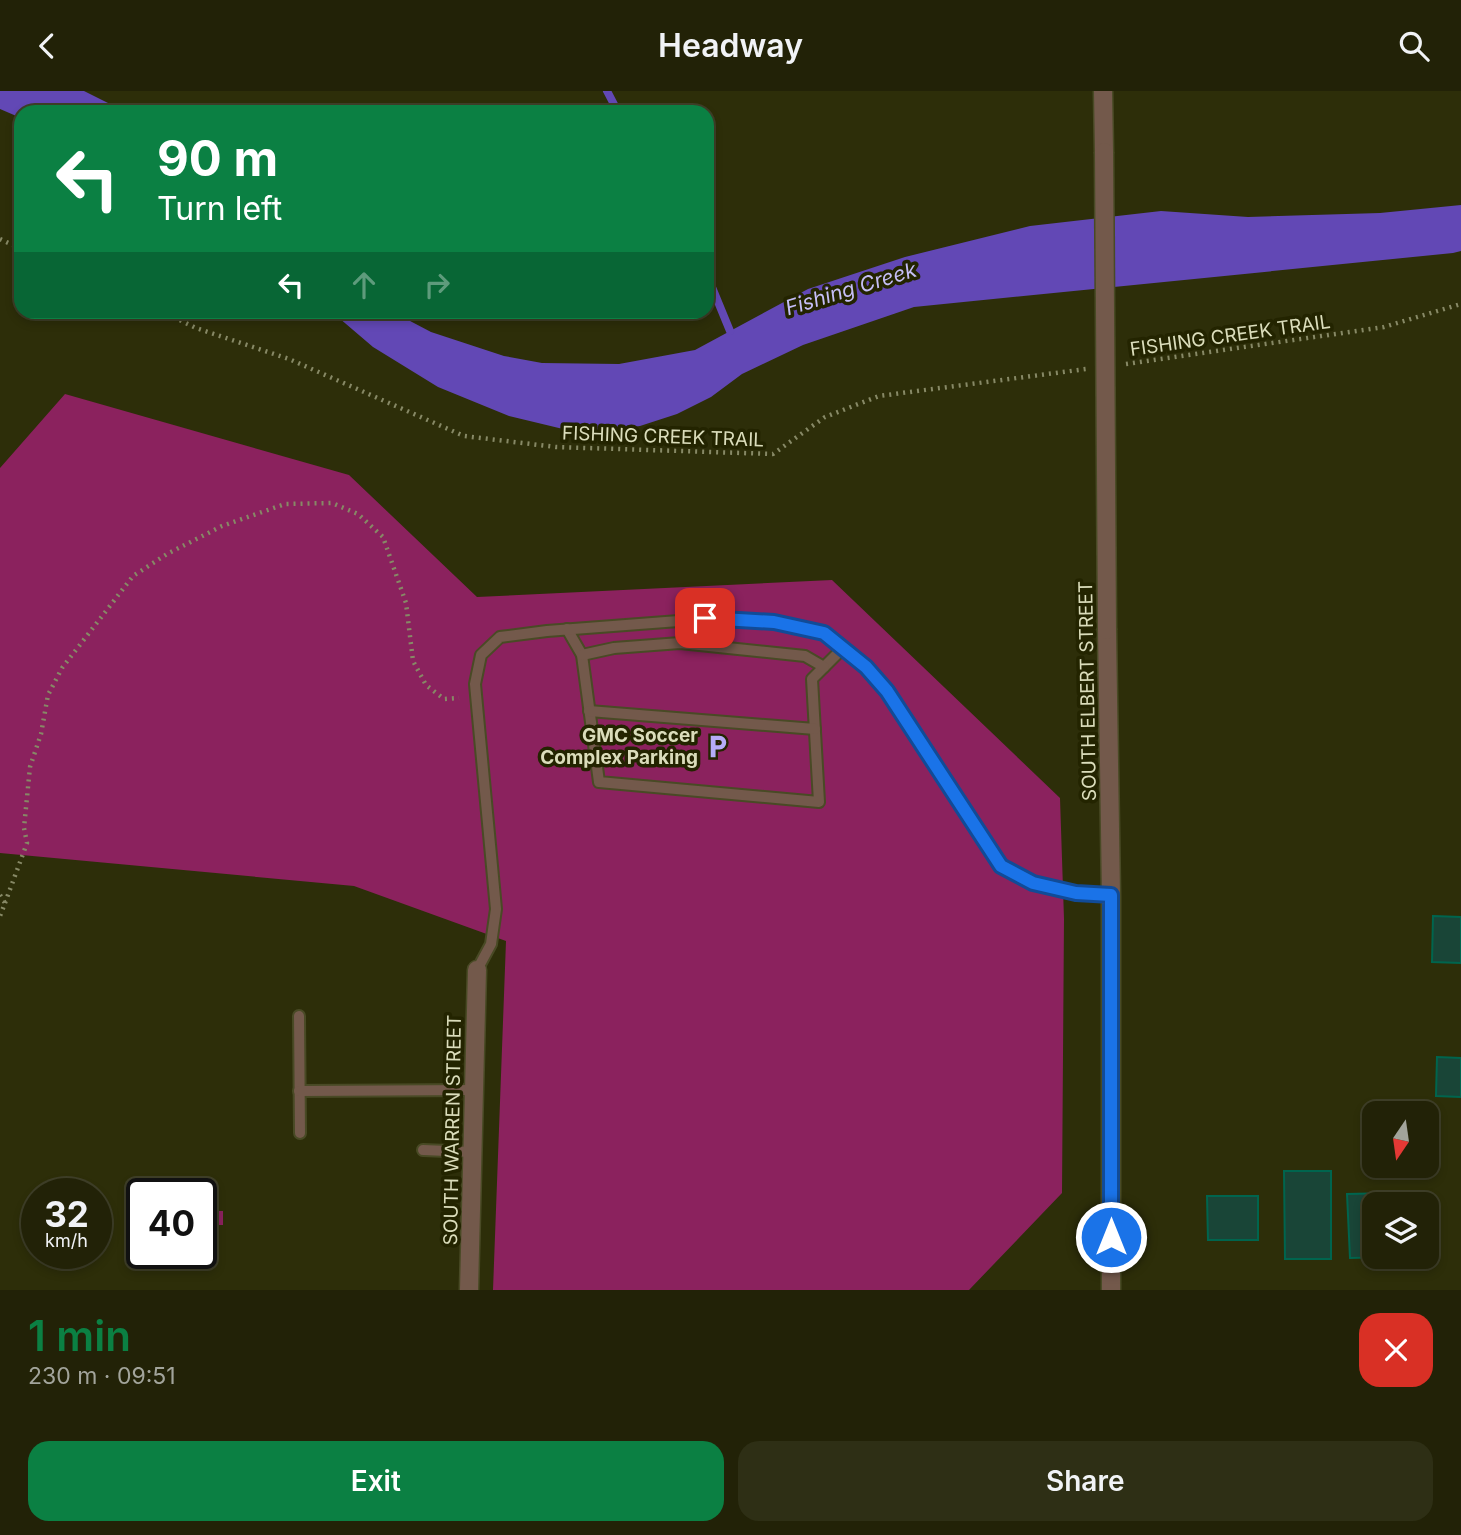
<!DOCTYPE html>
<meta charset="utf-8">
<style>
body{margin:0;font-family:Inter,sans-serif;background:#2e2f15;color:#f1f3f6;height:100vh;display:flex;flex-direction:column;font-size:26px;white-space:nowrap}
*{box-sizing:border-box;margin:0}
p{font-size:23px;color:#a2a49b}
.icon{flex:none;width:38px;height:38px;fill:none;stroke:currentColor;stroke-width:2;stroke-linecap:round;stroke-linejoin:round}
.map{position:relative;height:1199px;overflow:hidden}
.sheet{display:flex;flex-direction:column;background:#222207;flex:1}
.sheet>*{flex:none}
.guide{position:absolute;left:14px;top:14px;width:700px;height:214px;border-radius:21px;box-shadow:0 4px 10px #0003,0 0 0 2px #3f3f28;background:#0b8043;color:#fff;overflow:hidden}
.needle{width:46px;rotate:193deg}
.tools{position:absolute;left:1362px;top:1010px;display:grid;gap:14px}
.tools a{display:grid;place-items:center;width:77px;height:77px;border-radius:14px;background:#222207;box-shadow:0 4px 10px #0003,0 0 0 2px #3f3f28;font-size:35px}
.speed{position:absolute;left:21px;top:1087px;display:flex;gap:14px;font-size:35px;font-weight:700;text-align:center}
.speed>*{display:grid;place-content:center;width:91px;height:91px;border-radius:50%;background:#222207;box-shadow:0 4px 10px #0003,0 0 0 2px #3f3f28;line-height:1}
.speed small{font-size:18px;font-weight:400}
.speed .limit{border:4px solid #111;border-radius:10px;background:#fff;color:#111}
.pin{position:absolute;display:grid;place-items:center;width:60px;height:60px;color:#fff;margin:-30px;border-radius:14px;box-shadow:0 4px 10px #0006}
.me{position:absolute;width:77px;margin:-38px;rotate:0deg;stroke-linejoin:round;filter:drop-shadow(0 0 5px #0008)}
.turn{display:flex;align-items:center;gap:24px;height:147px;padding:0 28px;font-size:32px}
.turn .icon{width:91px;height:91px;stroke-width:2.5}
.turn b{display:block;font-size:49px;line-height:60px}
.lanes{display:flex;align-items:center;height:66px;padding:0 28px;background:#0003;justify-content:center;gap:35px;direction:ltr}
.lanes .off{opacity:.35}
.round{display:grid;place-items:center;flex:none;width:74px;height:74px;border-radius:21px;background:#2e2f15}
.head{display:flex;align-items:center;justify-content:space-between;height:119px;padding:0 28px}
h1{font-size:42px;font-weight:600;line-height:52px;color:#0b8043}
.action{display:flex;gap:14px;margin-top:auto;padding:14px 28px}
.action a{flex:1;height:80px;border-radius:21px;background:#0b8043;color:#fff;font-size:28px;font-weight:600;line-height:80px;text-align:center}
.action a+a{background:#2e2f15;color:#f1f3f6}
header{display:flex;justify-content:space-between;align-items:center;height:91px;padding:0 28px;background:#222207;font-size:32px;font-weight:600}
.map>svg:first-child{display:block}
.green{fill:#8b225e}
.water{fill:#6248b5}
.lines{fill:none;stroke-linecap:round;stroke-linejoin:round}
.stream{stroke:#6248b5;stroke-width:8}
.building{fill:#194537;stroke:#00654e;stroke-width:2}
.service-casing{stroke:#494a25;stroke-width:14}
.minor-casing{stroke:#494a25;stroke-width:21}
.tertiary-casing{stroke:#494a25;stroke-width:21}
.path{stroke:#878966;stroke-width:4.5;stroke-dasharray:2 5;stroke-linecap:butt}
.service{stroke:#73594b;stroke-width:10}
.minor{stroke:#73594b;stroke-width:18}
.tertiary{stroke:#73594b;stroke-width:18}
.tertiary-bridge-casing{stroke:#494a25;stroke-width:21;stroke-linecap:butt}
.tertiary-bridge{stroke:#73594b;stroke-width:18}
.route-casing{stroke:#114b97;stroke-width:18}
.route{stroke:#1a73e8;stroke-width:12}
.labels{text-anchor:middle;stroke-width:7;stroke-linejoin:round;paint-order:stroke}
.street-label{font-size:19px;fill:#dbddbb;stroke:#232400}
.poi-label{font-size:19px;font-weight:bold;fill:#dbddbb;stroke:#232400;text-anchor:end}
.water-label{font-size:21px;font-style:italic;fill:#c5bef6;stroke:#232400}
</style>
<header><svg class="icon" aria-label="back" viewBox="0 0 24 24"><path d="M15 5l-7 7 7 7"/></svg>Headway<svg class="icon" aria-label="search" viewBox="0 0 24 24"><circle cx="10" cy="10" r="6"/><path d="M15 15l6 6"/></svg></header>
<div class="map">
<svg width="1461" height="1199" viewBox="0 0 1461 1199">
<rect width="100%" height="100%" fill="#2d2e09"/>
<!-- green -->
<g class="green">
<path d="M65,303L349,384L477,506L832,489L1060,707L1064,828L1062,1102L969,1199H493L506,850L354,795L0,762V377Z"/>
<rect x="201" y="1120" width="22" height="14"/>
</g>
<!-- water -->
<g class="water">
<path d="M0,0H84L126,21H21V27L0,18Z"/>
<path d="M1461,114V160L1453,162L914,216L803,254L742,283L711,306L677,323L640,335L602,340L563,338L509,325L438,296L373,256L332,221H393L431,241L504,265L542,272L619,273L695,259L808,198L905,166L1030,135L1161,120L1248,126L1380,122Z"/>
</g>
<g class="lines">
<!-- stream -->
<g class="stream">
<path d="M607,0L618,21"/>
<path d="M707,184L730,240"/>
</g>
</g>
<!-- building -->
<g class="building">
<path d="M1433,825L1461,826V872L1432,871Z"/>
<path d="M1437,966L1461,967V1006L1436,1005Z"/>
<path d="M1284,1080H1331V1168H1285Z"/>
<path d="M1392,1102V1113H1374V1166H1392L1350,1167L1347,1103Z"/>
<path d="M1207,1105H1258V1149H1208Z"/>
</g>
<g class="lines">
<defs>
<g id="service">
<path d="M567,538L582,564L599,691L819,711L812,588L843,557"/>
<path d="M582,564L614,557L680,552L805,565L824,576"/>
<path d="M589,620L815,638"/>
<path d="M477,879L491,853L496,818L475,593L481,564L500,546L547,540L705,528L774,531L824,542L866,576L887,600L1001,775L1033,792L1076,802L1111,804"/>
<path d="M299,925L300,1042"/>
<path d="M299,1000L474,999"/>
<path d="M423,1059L472,1061"/>
</g>
<path id="minor" d="M469,1199L477,879"/>
<g id="tertiary">
<path d="M1103,0L1104,61"/>
<path d="M1107,539L1111,804V1199"/>
</g>
</defs>
<!-- service casing -->
<use href="#service" class="service-casing"/>
<!-- minor casing -->
<use href="#minor" class="minor-casing"/>
<!-- tertiary casing -->
<use href="#tertiary" class="tertiary-casing"/>
<!-- path -->
<g class="path">
<path d="M0,148L21,158"/>
<path d="M161,220L196,237L289,268L464,345L556,356L773,363L825,326L879,305L1086,278"/>
<path d="M1126,273L1384,236L1461,213"/>
<path d="M0,804L5,812L0,825"/>
<path d="M5,812L27,752L24,737L30,676L41,643L48,604L62,577L133,485L167,463L222,435L285,413L332,412L358,423L383,446L406,512L413,570L426,594L444,608L459,607"/>
</g>
<!-- service -->
<use href="#service" class="service"/>
<!-- minor -->
<use href="#minor" class="minor"/>
<!-- tertiary -->
<use href="#tertiary" class="tertiary"/>
<defs>
<path id="tertiary-bridge" d="M1104,61L1107,539"/>
</defs>
<!-- tertiary-bridge casing -->
<use href="#tertiary-bridge" class="tertiary-bridge-casing"/>
<!-- tertiary-bridge -->
<use href="#tertiary-bridge" class="tertiary-bridge"/>
</g>
<g class="lines">
<defs>
<path id="route" d="M705,527L774,531L824,542L866,576L887,600L1001,775L1033,792L1076,802L1111,804V1146"/>
</defs>
<!-- route casing -->
<use href="#route" class="route-casing"/>
<!-- route -->
<use href="#route" class="route"/>
</g>
<!-- icons -->
<defs>
<symbol id="parking-bare" viewBox="-9 -9 18 18"><path d="M-3.5-5.5H1a3.5 3.5 0 0 1 0 7H-1V5.5H-3.5ZM-1-3.4V-.6H.8a1.4 1.4 0 0 0 0-2.8Z" fill="#b6acf8" stroke="#232400" stroke-width="2.5" paint-order="stroke"/></symbol>
</defs>
<g fill-rule="evenodd">
<use href="#parking-bare" x="700" y="638" width="35" height="35"/>
</g>
<g class="labels">
<!-- street labels -->
<g class="street-label">
<text transform="translate(1230 244) rotate(-8)" y="7">FISHING CREEK TRAIL</text>
<text transform="translate(663 345) rotate(2)" y="7">FISHING CREEK TRAIL</text>
<text transform="translate(1087 600) rotate(-91)" y="7">SOUTH ELBERT STREET</text>
<text transform="translate(452 1039) rotate(-89)" y="7">SOUTH WARREN STREET</text>
</g>
<!-- poi labels -->
<g class="poi-label">
<text x="698" y="651">GMC Soccer<tspan x="698" dy="22">Complex Parking</tspan></text>
</g>
<!-- water labels -->
<g class="water-label">
<text transform="translate(851 198) rotate(-17)" y="7">Fishing Creek</text>
</g>
</g>
</svg>
<div class="tools">
<a><svg class="needle" viewBox="-14 -14 28 28"><path d="M0-13l5 13h-10z" fill="#e53935"/><path d="M0 13l5-13h-10z" fill="#a2a49b"/></svg></a>
<a><svg class="icon" aria-label="layers" viewBox="0 0 24 24"><path d="M12 4l9 5-9 5-9-5zM3 14l9 5 9-5"/></svg></a>
</div>
<div class="speed"><div>32<small>km/h</small></div><div class="limit">40</div></div>
<div class="pin" style="left:705px;top:527px;background:#d93025"><svg class="icon" aria-label="arrive" viewBox="0 0 24 24"><path d="M6 21V4h12l-3 4 3 4H6"/></svg></div>
<svg class="me" style="left:1111px;top:1146px" viewBox="-20 -20 40 40"><circle r="17" fill="#1a73e8" stroke="#fff" stroke-width="3"/><path d="M0-11L8 9 0 5-8 9z" fill="#fff"/></svg>
<div class="guide">
<div class="turn"><svg class="icon" aria-label="left" viewBox="0 0 24 24"><path d="M17 20v-9H6M10 6l-5 5 5 5"/></svg><div><b>90 m</b>Turn left</div></div>
<div class="lanes"><svg class="icon" aria-label="left" viewBox="0 0 24 24"><path d="M17 20v-9H6M10 6l-5 5 5 5"/></svg><svg class="icon off" aria-label="ahead" viewBox="0 0 24 24"><path d="M12 20V5M6 11l6-6 6 6"/></svg><svg class="icon off" aria-label="right" viewBox="0 0 24 24"><path d="M7 20v-9h11M14 6l5 5-5 5"/></svg></div>
</div>
</div>
<section class="sheet">
<div class="head"><div><h1>1 min</h1><p>230 m · 09:51</p></div><a class="round" style="background:#d93025;color:#fff"><svg class="icon" aria-label="close" viewBox="0 0 24 24"><path d="M6 6l12 12M18 6L6 18"/></svg></a></div>
<div class="action"><a>Exit</a><a>Share</a></div>
</section>
